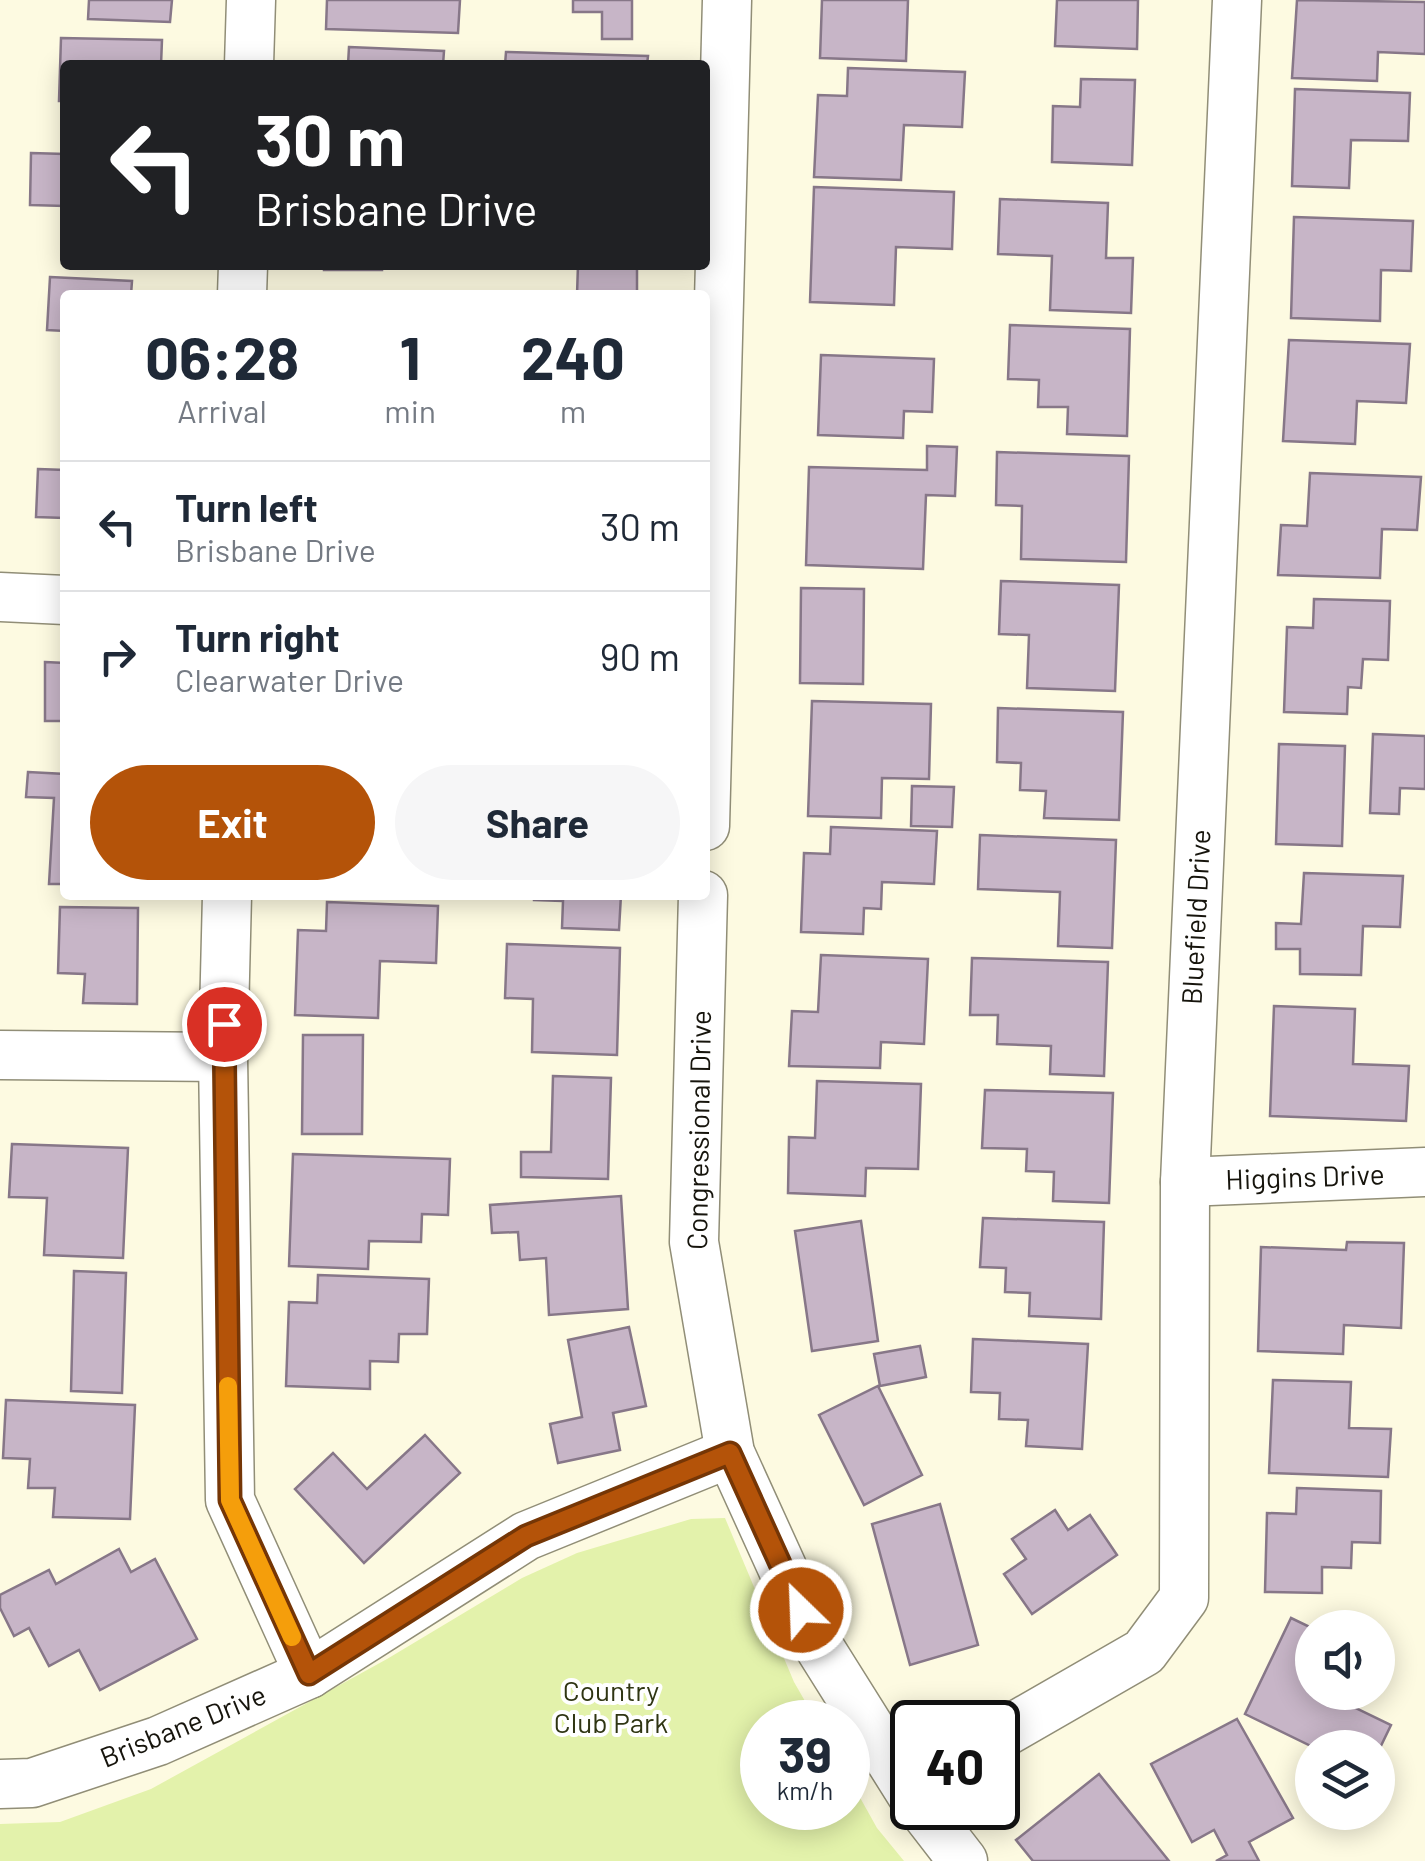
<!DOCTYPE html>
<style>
body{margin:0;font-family:Barlow,sans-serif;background:#f6f6f7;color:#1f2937;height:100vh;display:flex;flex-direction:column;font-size:38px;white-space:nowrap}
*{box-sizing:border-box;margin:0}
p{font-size:32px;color:#747a83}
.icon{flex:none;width:55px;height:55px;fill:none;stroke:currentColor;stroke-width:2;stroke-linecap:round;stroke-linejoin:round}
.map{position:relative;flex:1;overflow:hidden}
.sheet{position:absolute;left:60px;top:290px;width:650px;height:610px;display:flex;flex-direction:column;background:#fff;border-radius:10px;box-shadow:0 5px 25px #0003}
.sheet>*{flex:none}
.guide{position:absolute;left:60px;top:60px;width:650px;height:210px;border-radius:10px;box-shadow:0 5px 25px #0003;background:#202124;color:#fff;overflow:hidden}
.fabs{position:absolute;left:1295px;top:1610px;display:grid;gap:20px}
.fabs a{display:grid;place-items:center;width:100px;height:100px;border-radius:50%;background:#fff;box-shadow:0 5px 25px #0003;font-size:50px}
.speed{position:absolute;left:740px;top:1700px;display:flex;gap:20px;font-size:50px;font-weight:700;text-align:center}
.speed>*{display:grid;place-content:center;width:130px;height:130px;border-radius:50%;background:#fff;box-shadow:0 5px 25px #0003;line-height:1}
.speed small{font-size:25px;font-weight:400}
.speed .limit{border:5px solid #111;border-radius:15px;background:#fff;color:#111}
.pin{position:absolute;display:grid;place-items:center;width:85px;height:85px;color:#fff;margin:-42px;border:5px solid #fff;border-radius:50%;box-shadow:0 2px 10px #0007}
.me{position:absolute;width:110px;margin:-55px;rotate:336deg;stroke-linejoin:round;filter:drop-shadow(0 0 8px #0008)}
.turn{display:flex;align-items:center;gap:35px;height:210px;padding:0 30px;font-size:45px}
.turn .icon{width:130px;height:130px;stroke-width:2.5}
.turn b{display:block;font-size:70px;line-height:85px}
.eta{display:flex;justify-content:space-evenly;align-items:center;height:170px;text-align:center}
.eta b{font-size:60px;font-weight:700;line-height:70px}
.cta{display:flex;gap:20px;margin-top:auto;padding:20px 30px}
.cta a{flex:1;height:115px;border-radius:60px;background:#b45309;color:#fff;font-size:40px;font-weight:700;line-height:115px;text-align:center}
.cta a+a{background:#f6f6f7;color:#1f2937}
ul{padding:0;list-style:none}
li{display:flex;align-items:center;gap:30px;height:130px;padding:0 30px;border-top:2px solid #e0e1e3}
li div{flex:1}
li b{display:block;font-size:38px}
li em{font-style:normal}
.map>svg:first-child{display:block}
.green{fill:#e3f2ab}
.building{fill:#c7b5c7;stroke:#877788;stroke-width:2.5}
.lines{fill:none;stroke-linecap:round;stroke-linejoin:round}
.minor-casing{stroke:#918e77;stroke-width:51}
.minor{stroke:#fff;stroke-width:48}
.route-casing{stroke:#753606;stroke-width:25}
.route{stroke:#b45309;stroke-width:18}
.slow{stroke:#f59e0b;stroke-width:18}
.labels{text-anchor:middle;stroke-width:8;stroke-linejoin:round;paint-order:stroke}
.street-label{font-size:28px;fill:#16140c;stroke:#fff}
.park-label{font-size:28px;fill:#2f3513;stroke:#fff}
</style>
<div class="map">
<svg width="1425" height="1861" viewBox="0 0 1425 1861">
<rect width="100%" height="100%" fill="#fdfae1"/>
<!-- green -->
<path class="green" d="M725,1518L794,1682L817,1722H762V1808H848V1776L877,1828L904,1861H0V1824L60,1822L151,1789L387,1659L522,1578L577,1553L691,1519Z"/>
<!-- building -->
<g class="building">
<path d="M89,0H172L170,22L88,19Z"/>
<path d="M327,0H460L458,33L326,29Z"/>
<path d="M573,0H632V39H602V12H573Z"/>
<path d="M822,0H908L906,61L820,58Z"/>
<path d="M1057,0H1138L1137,49L1055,46Z"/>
<path d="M1297,0L1425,2V54L1378,52L1377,81L1292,78Z"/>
<path d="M61,38L162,40L161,65H65V101H59Z"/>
<path d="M349,47L444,51L443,65H348Z"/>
<path d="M506,52L648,56L647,65H505Z"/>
<path d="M848,68L965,72L962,127L904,125L901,180L814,177L818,95L847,96Z"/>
<path d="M1081,79L1135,80L1132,165L1052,162L1053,106L1080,107Z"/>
<path d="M1295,89L1410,93L1408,141L1351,140L1349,188L1292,186Z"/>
<path d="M31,153L65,154V206L30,205Z"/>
<path d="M814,187L954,192L952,249L896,247L894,305L810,302Z"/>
<path d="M1000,199L1108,203L1106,258H1133L1131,313L1050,310L1052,256L998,254Z"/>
<path d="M1294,217L1413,221L1411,271L1381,270L1380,321L1291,318Z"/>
<rect x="324" y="265" width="58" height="5"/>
<path d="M578,265H637V295H577Z"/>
<path d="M50,277L132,281L131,295H65V331L47,330Z"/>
<path d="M1010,325L1130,329L1127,436L1067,434L1068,407H1038L1039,380L1008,379Z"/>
<path d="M1289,340L1410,344L1406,403L1357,401L1355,444L1283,441Z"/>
<path d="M821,355L934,359L932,412L904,411L903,438L818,435Z"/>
<path d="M927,446L957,447L955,496L926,495L923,569L806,565L809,467L927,470Z"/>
<path d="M997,452L1129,456L1126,562L1021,559L1022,506L996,505Z"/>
<path d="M38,469L65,470V518L36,517Z"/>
<path d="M1310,473L1421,477L1417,530L1382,529L1380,578L1278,575L1281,525L1307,526Z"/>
<path d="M1001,581L1119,585L1115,691L1027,688L1029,635L999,634Z"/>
<path d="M801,588L864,589L863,684L800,683Z"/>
<path d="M1314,599L1390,601L1388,660L1363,659L1361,688L1348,687L1347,714L1284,712L1287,627L1313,628Z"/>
<path d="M45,662L65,663V721H45Z"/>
<path d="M812,701L931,704L929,779L882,778L881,818L808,816Z"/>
<path d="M998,708L1123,712L1119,820L1044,818L1046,791L1020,790L1021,763L997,762Z"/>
<path d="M1373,734L1425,736V789L1400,788L1399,814L1370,813Z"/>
<path d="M1279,744L1345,746L1342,846L1276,844Z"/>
<path d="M28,772L65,774V884H49L54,798L26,797Z"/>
<path d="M912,786L954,787L952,827L911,826Z"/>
<path d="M831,827L937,831L934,884L882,882L881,909L864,908L863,934L801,932L804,853L830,854Z"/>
<path d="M980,835L1116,840L1112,948L1058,946L1060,892L978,889Z"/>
<path d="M1304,873L1403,876L1400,927L1363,926L1361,975L1300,974V949H1276V923L1301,924Z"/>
<path d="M534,895H621L619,930L562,928L563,901L534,900Z"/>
<path d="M327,902L438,906L436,963L380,961L378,1018L295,1015L298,930L326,931Z"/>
<path d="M60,907L138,908L137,1004L83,1003L85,974L58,973Z"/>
<path d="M507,944L620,948L617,1055L532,1052L533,999L505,998Z"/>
<path d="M821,955L928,959L924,1044L881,1042L880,1068L789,1066L792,1011L818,1012Z"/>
<path d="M972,958L1108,962L1104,1076L1050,1074L1051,1046L997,1044L998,1015H970Z"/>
<path d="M1274,1006L1355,1009L1353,1064L1409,1066L1406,1121L1270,1116Z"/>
<path d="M303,1035H363L362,1134H302Z"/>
<path d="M553,1076L611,1078L608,1179L521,1177V1152H551Z"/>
<path d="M817,1081L921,1084L918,1169L866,1168L865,1196L788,1193L789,1137L815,1138Z"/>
<path d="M985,1090L1113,1093L1109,1203L1053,1201L1054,1172L1026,1171L1027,1149L982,1148Z"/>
<path d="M12,1144L128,1148L123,1258L44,1255L47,1198L9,1197Z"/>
<path d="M293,1154L450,1159L448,1215L422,1214L421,1242L369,1241L368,1269L289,1266Z"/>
<path d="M621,1196L628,1309L549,1315L546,1258L520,1260L518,1232L492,1233L490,1205Z"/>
<path d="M983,1218L1104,1222L1101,1319L1029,1316L1030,1293L1005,1292L1006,1268L980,1267Z"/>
<path d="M861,1221L878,1341L812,1351L795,1231Z"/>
<path d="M1347,1242L1404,1243L1401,1328L1344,1325L1343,1354L1258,1351L1261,1247L1346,1250Z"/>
<path d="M74,1271L126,1273L122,1393L71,1391Z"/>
<path d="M318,1275L429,1279L427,1334H399L398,1362L370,1361V1389L286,1386L289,1302L317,1303Z"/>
<path d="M629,1327L646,1406L613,1413L620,1450L558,1463L550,1424L582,1417L568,1340Z"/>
<path d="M973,1339L1088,1344L1082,1449L1026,1446L1028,1420L999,1419L1000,1393L971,1392Z"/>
<path d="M920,1346L926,1377L880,1386L874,1354Z"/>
<path d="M1273,1380L1351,1382L1349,1428L1391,1429L1388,1477L1269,1473Z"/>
<path d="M878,1386L922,1475L864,1505L819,1415Z"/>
<path d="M6,1400L135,1405L130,1519L53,1517L55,1488H28L30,1459L3,1458Z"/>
<path d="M425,1435L460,1473L364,1563L295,1489L333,1453L367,1489Z"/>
<path d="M1297,1488L1381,1491L1380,1543L1352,1542L1351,1568L1322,1567V1593L1265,1592L1267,1513L1296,1514Z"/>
<path d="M940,1504L978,1645L910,1665L872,1524Z"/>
<path d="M1055,1510L1068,1530L1090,1515L1117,1555L1032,1614L1004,1574L1026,1559L1012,1539Z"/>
<path d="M119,1549L131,1572L155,1559L197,1639L100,1690L79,1650L49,1666L29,1628L14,1636L0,1608V1595L49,1570L56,1584Z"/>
<path d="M1291,1618L1312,1628V1692H1345L1341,1701L1391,1725L1378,1752V1748H1315L1245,1714Z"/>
<path d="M1237,1719L1293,1818L1249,1842L1259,1861H1216L1227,1855L1214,1830L1192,1842L1151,1764Z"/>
<path d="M1099,1774L1169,1861H1033L1016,1840Z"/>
</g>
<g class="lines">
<defs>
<g id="minor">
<path d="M249,65L251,0"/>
<path d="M242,295L243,265"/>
<path d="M0,597L65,600"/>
<path d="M705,826L727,0"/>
<path d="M227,895L223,1057L230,1500L309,1674"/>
<path d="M703,895L694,1242L730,1453L816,1642L912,1795"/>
<path d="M0,1055L223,1057"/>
<path d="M1185,1182L1425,1172"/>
<path d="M998,1736L1144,1652L1184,1598L1185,1182L1237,0"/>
<path d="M0,1784L32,1783L158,1741L309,1674L526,1536L730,1453"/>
<path d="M922,1808L963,1861"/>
</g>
</defs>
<!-- minor casing -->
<use href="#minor" class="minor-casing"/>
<!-- minor -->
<use href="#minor" class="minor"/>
</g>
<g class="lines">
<defs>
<path id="route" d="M224,1024L230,1500L309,1674L526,1536L730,1453L801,1610"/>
</defs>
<!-- route casing -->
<use href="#route" class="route-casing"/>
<!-- route -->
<use href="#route" class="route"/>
<!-- slow -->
<path class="slow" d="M228,1386L230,1500L292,1637"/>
</g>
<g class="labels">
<!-- street labels -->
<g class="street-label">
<text transform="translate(1196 917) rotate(-87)" y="10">Bluefield Drive</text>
<text transform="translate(699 1130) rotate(-89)" y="10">Congressional Drive</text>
<text transform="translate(1305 1177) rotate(-2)" y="10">Higgins Drive</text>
<text transform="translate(183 1726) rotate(-22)" y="10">Brisbane Drive</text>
</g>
<!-- park labels -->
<g class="park-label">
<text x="611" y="1701">Country<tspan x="611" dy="32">Club Park</tspan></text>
</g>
</g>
</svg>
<div class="fabs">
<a><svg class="icon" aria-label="sound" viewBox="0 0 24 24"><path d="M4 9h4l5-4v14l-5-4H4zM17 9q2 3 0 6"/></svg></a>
<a><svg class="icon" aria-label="layers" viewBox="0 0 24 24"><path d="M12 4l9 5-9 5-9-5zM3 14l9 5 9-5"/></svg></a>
</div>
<div class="speed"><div>39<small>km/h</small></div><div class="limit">40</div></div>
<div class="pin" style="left:224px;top:1024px;background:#d93025"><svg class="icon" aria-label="arrive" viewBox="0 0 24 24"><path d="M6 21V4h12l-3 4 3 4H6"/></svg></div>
<svg class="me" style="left:801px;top:1610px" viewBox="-20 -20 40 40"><circle r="17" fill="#b45309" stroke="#fff" stroke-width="3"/><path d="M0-11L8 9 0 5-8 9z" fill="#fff"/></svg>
<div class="guide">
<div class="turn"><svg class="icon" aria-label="left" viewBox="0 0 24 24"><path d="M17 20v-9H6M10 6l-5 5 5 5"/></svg><div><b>30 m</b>Brisbane Drive</div></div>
</div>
<section class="sheet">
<div class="eta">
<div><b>06:28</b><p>Arrival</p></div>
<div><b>1</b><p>min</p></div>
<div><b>240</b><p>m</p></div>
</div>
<ul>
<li><svg class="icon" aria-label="left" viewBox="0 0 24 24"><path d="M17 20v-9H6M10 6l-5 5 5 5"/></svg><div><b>Turn left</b><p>Brisbane Drive</p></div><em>30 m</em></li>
<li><svg class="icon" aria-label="right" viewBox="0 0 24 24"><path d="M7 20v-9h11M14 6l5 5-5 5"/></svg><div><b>Turn right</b><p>Clearwater Drive</p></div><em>90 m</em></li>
</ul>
<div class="cta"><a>Exit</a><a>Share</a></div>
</section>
</div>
